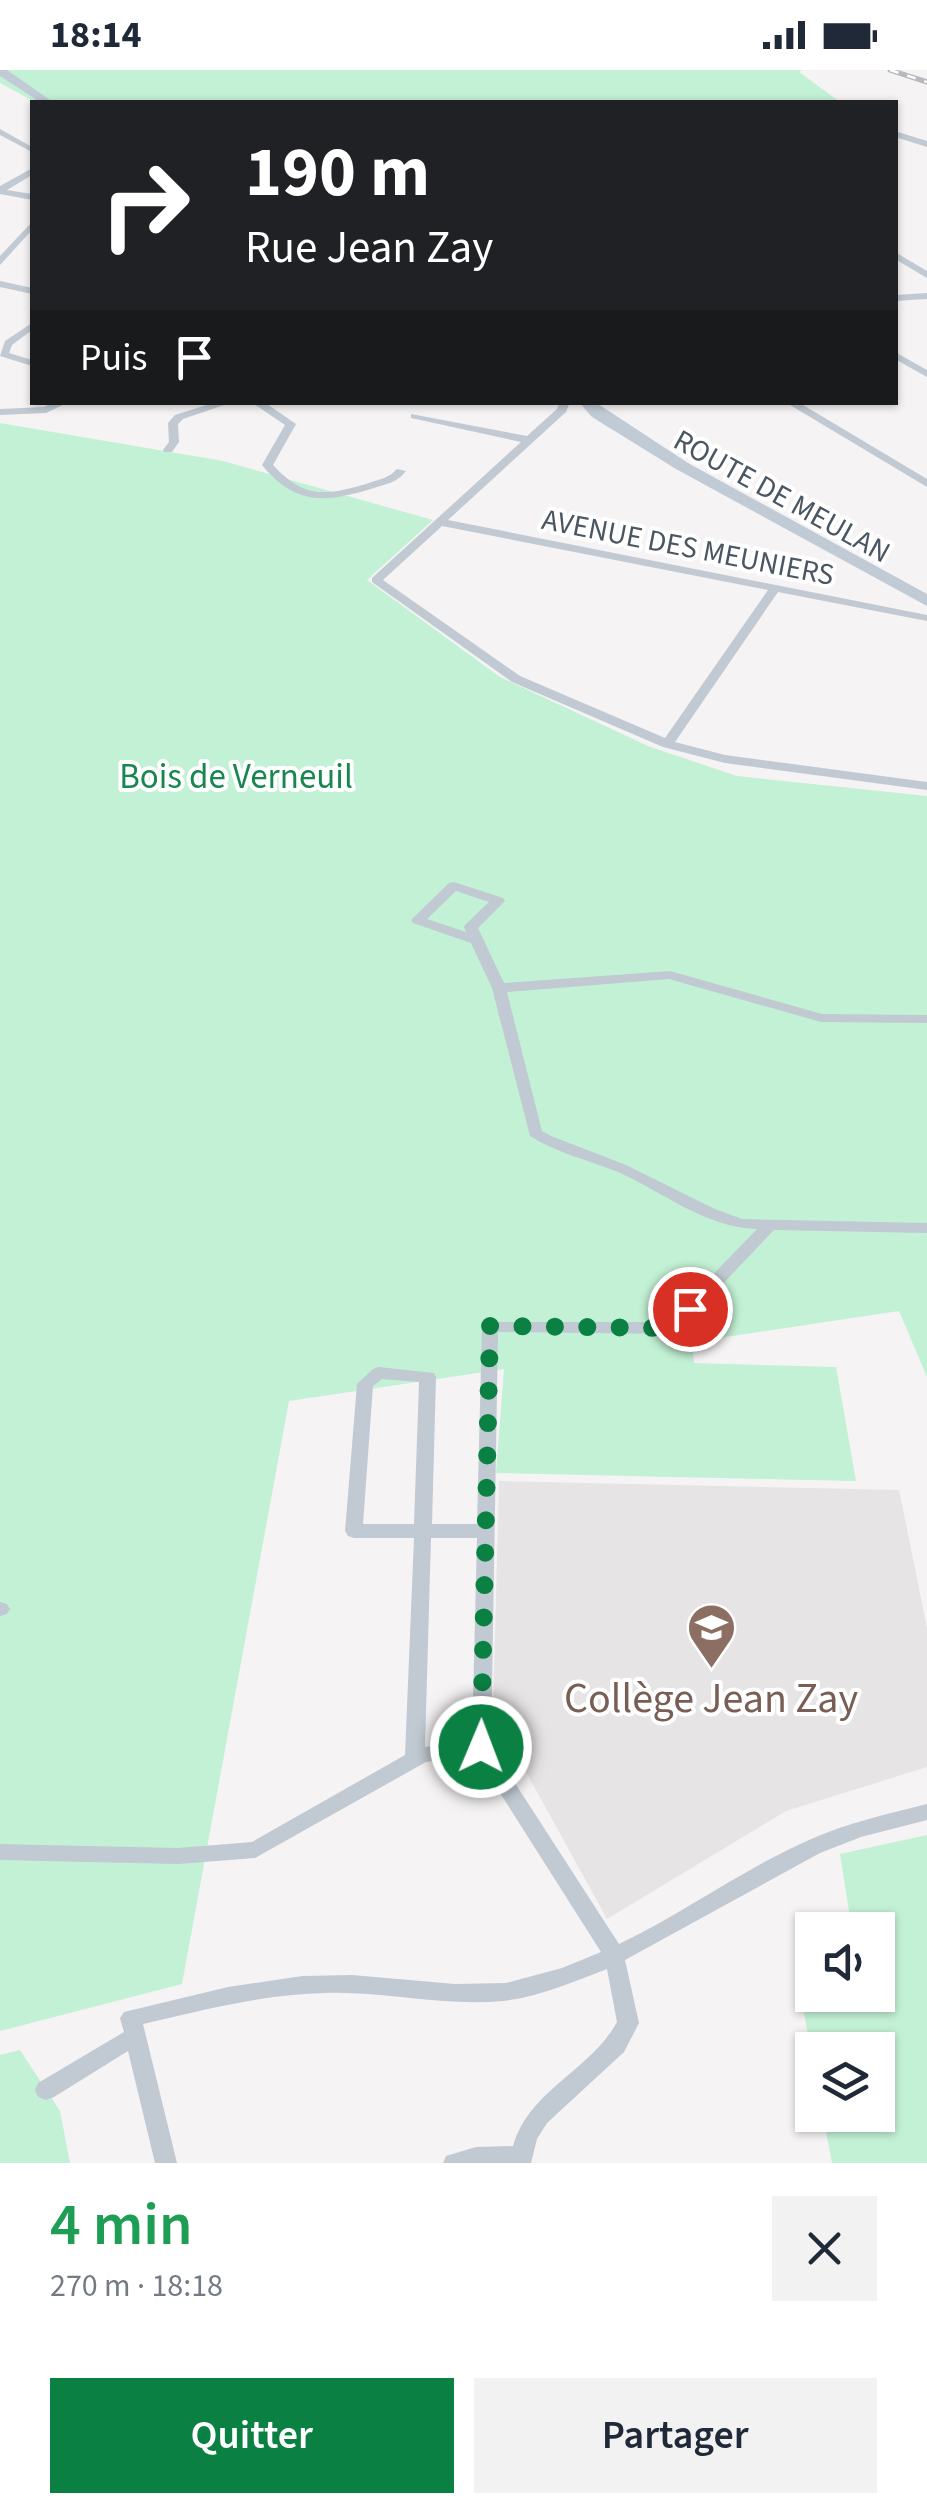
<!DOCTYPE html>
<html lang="fr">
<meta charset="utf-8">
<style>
body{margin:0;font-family:"Source Sans 3",sans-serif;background:#f2f2f3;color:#1f2937;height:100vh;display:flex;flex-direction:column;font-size:38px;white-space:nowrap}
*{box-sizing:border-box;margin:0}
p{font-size:32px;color:#747a83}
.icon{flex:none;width:55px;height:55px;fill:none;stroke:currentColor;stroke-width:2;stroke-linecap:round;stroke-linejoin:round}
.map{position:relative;height:2093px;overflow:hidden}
.sheet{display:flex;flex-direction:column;background:#fff;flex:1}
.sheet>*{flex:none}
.hud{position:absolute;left:30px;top:30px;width:868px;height:305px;border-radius:0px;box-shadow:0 2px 8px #0004;background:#202124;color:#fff;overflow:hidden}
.tools{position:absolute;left:795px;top:1842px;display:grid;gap:20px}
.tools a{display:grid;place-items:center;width:100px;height:100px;border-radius:0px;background:#fff;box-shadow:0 2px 8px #0004;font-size:50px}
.pin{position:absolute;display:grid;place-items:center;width:85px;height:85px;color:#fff;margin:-42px;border:5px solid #fff;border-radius:50%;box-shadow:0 2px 10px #0007}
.me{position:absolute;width:110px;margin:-55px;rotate:1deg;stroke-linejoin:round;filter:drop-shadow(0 0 8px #0008)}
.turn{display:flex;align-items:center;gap:35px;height:210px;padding:0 50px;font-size:45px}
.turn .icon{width:130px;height:130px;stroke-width:2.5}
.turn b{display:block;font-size:70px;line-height:85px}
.then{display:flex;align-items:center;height:95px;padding:0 50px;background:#0003;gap:20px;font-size:38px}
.round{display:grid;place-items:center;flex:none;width:105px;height:105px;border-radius:0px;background:#f2f2f3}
.head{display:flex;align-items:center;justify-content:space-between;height:170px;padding:0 50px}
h1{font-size:60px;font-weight:600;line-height:75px;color:#1e9e55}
.button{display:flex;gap:20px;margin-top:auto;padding:20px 50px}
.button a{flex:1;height:115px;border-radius:0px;background:#0b8043;color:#fff;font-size:40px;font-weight:600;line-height:115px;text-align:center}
.button a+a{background:#f2f2f3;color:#1f2937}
.status{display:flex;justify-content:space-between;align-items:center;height:70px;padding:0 50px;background:#fff;direction:ltr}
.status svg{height:28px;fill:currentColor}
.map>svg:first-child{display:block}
.education{fill:#e6e4e5}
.green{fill:#c3f1d5}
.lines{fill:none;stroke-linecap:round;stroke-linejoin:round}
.minor{fill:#c1cad2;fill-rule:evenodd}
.secondary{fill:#c1cbd6;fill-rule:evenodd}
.rail-casing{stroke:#b5b8bd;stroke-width:5}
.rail{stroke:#fff;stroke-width:2.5;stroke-dasharray:9;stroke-linecap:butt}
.route{stroke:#0b8043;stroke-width:18;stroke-dasharray:0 32.4}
.labels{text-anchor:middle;stroke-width:8;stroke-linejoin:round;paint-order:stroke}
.far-street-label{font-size:30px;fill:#4a5661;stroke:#fff}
.park-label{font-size:35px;fill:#17864f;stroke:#fff}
.near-education-label{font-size:42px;fill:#785e54;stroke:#fff}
</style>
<div class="status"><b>18:14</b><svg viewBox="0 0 49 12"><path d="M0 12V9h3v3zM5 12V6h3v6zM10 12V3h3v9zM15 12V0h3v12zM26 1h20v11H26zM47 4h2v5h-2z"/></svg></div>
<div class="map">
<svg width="927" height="2093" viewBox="0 0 927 2093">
<rect width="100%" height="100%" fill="#f5f3f3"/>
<!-- education -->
<path class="education" d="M499,1411L899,1420L927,1558V1697L786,1741L607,1849L493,1642Z"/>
<!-- green -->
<g class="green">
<path d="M0,0H802L799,2L840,32H35L0,13Z"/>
<path d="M0,353L223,391L433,450L367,510L500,607L648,676L737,706L927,726V1307L899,1241L692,1272L694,1293L836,1297L856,1411L496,1403L504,1299L289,1331L182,1914L0,1961Z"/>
<path d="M927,1765V2093H832L823,2045H878V1980H812V1988L804,1942L822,1925H878V1860H852L840,1784Z"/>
<path d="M20,1980L60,2041L70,2093H0V1985Z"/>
</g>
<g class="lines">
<!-- minor -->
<g class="minor">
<path d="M0,59L32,77V82L0,65Z"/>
<path d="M895,61L927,71V77L895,67Z"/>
<path d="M29,100H32V105L7,120L32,124V130L0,124V116Z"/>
<path d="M32,152V160L0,195V186Z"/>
<path d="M895,182L927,201V208L895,189Z"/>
<path d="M0,211L32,218V224L0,217Z"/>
<path d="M927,223V229L895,231V225Z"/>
<path d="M32,253V260L12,275L9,283L32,290V296L0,286L5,271Z"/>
<path d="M895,282L927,300V307L895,289Z"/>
<path d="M54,332H69L46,343L0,345V339L44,337Z"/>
<path d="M216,332H233L183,349L178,354L179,372L172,382H164L163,380L169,372L168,353L175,345Z"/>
<path d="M251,332H264L296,354L273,395C304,429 326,426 369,413C380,409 389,408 397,399L406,401C397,413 385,414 371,419C324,433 295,435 262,395L285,355Z"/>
<path d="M560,332H570L566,342L448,450L927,545V551L778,522L675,672L725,685L927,712V720L725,693L663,677L512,612L372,512V508L521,372L411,348V344L527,366L557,339ZM442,456L768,520L665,668L520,606L383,510Z"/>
<path d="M785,332H798L927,409V417Z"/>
<path d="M454,812L503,828L505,831L478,858L504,913L670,901L822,944L927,945V953L821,952L669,909L507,922L542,1061L551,1066L626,1095L715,1139L742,1149L927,1153V1163L774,1160L677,1262L671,1264L498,1262L491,1676L619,1874C684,1843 743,1799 809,1770C847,1753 887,1744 927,1734V1750L861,1767L820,1783L625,1890L639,1953L624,1982L547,2053L537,2069L531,2093H443L446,2086L476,2077L513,2076C528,2021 591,2000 617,1952L607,1899C573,1912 539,1927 503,1931C444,1937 385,1921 326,1923C264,1924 203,1940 143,1954L177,2093H155L128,1981L54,2027L46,2030L38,2027L35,2020L38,2013L124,1962L120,1948L124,1942L228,1917L302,1906L352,1905L455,1914L506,1913L562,1898L601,1882L476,1685L426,1692L255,1788L178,1794L0,1790V1774L178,1778L252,1772L405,1685L414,1468H354L348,1466L345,1461L357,1314L373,1299L379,1297L434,1303L436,1307L432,1454H477L482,1256L484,1252H667L757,1159C706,1158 663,1122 618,1102C588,1090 557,1083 530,1066L492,918L471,873L413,853L411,850L449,813ZM456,821L489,832L466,854L464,857L466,862L427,849ZM382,1309L419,1312L414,1454H363L373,1316ZM431,1468H477L472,1671L425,1677Z"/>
<path d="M0,1532L7,1534L10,1539L7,1544L0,1546Z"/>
</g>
<!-- secondary -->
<g class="secondary">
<path d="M0,0H7L53,32H40L0,6Z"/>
<path d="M579,332H595L688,393L927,524V536L676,399L592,347Z"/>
</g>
<defs>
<path id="rail" d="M890,0L927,12"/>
</defs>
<!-- rail casing -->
<use href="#rail" class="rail-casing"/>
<!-- rail -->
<use href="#rail" class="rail"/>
</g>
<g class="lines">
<!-- route -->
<path class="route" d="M481,1677L490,1256L671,1258L690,1239"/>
</g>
<!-- icons -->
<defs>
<symbol id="school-pin" viewBox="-11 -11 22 30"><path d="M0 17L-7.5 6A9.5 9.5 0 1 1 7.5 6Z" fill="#8d6e63" stroke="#fff"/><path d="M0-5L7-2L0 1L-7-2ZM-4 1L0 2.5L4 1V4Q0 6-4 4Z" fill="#fff"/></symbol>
</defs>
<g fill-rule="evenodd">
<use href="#school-pin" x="684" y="1530" width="55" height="75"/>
</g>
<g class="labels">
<!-- far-street labels -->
<g class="far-street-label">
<text transform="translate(782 426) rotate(29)" y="10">ROUTE DE MEULAN</text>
<text transform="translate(688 477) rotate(11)" y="10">AVENUE DES MEUNIERS</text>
</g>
<!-- park labels -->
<g class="park-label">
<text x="236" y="718">Bois de Verneuil</text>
</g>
<!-- near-education labels -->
<g class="near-education-label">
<text x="711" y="1642">Collège Jean Zay</text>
</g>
</g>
</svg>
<div class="tools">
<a><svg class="icon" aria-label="sound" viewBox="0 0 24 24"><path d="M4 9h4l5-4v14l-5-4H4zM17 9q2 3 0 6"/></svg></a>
<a><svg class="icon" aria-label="layers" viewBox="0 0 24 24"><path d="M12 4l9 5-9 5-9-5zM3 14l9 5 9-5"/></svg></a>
</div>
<div class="pin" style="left:690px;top:1239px;background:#d93025"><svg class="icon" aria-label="arrive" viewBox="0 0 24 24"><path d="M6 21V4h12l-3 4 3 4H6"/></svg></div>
<svg class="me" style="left:481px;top:1677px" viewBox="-20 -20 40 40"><circle r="17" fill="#0b8043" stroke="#fff" stroke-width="3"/><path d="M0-11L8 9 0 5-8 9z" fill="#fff"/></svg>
<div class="hud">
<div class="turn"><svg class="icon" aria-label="right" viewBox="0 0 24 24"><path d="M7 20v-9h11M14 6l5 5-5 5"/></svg><div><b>190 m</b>Rue Jean Zay</div></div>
<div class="then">Puis<svg class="icon" aria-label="arrive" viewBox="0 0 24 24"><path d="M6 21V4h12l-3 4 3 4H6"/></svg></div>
</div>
</div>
<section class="sheet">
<div class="head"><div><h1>4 min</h1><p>270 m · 18:18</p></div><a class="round"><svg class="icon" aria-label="close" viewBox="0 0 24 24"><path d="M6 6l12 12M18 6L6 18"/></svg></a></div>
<div class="button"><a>Quitter</a><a>Partager</a></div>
</section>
